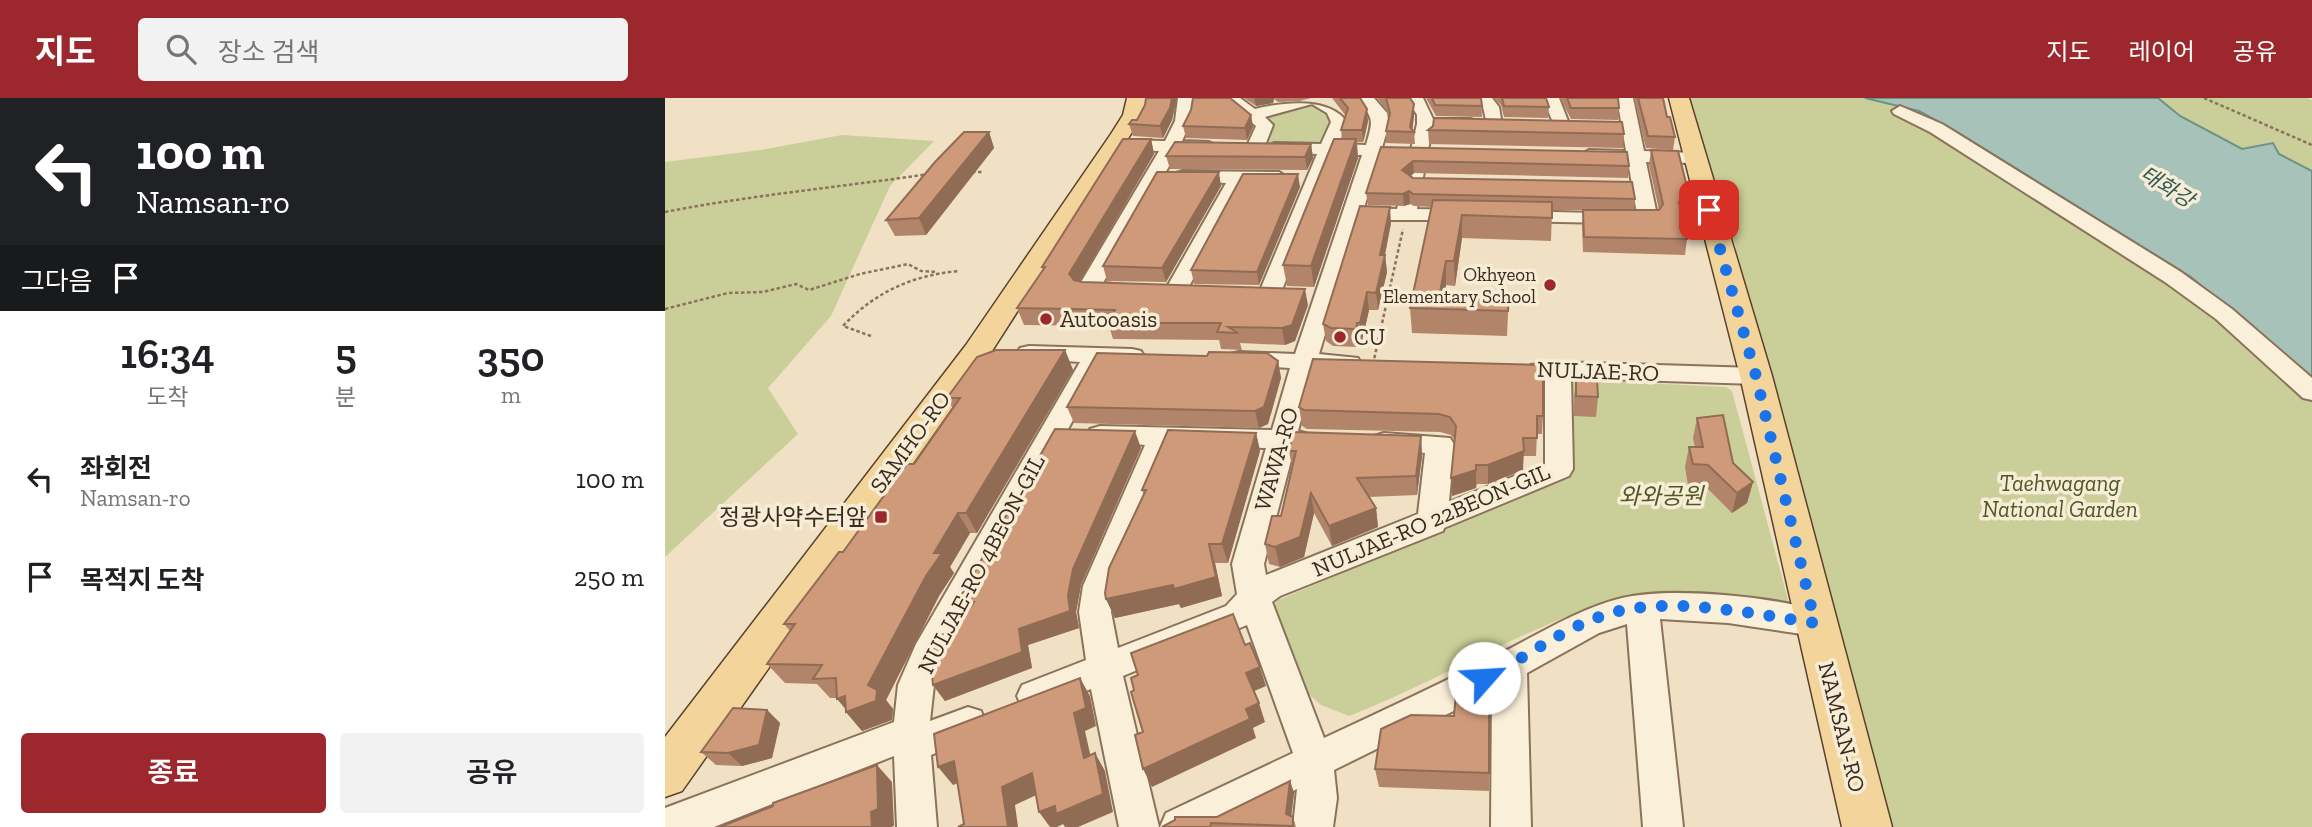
<!DOCTYPE html>
<html lang="ko">
<meta charset="utf-8">
<style>
body{margin:0;font-family:"Zilla Slab","Noto Sans KR",serif;background:#f2f2f2;color:#202124;height:100vh;display:flex;flex-direction:column;font-size:26px;white-space:nowrap}
*{box-sizing:border-box;margin:0}
p{font-size:23px;color:#757577}
.icon{flex:none;width:38px;height:38px;fill:none;stroke:currentColor;stroke-width:2;stroke-linecap:round;stroke-linejoin:round}
.map{position:relative;flex:1;overflow:hidden}
.drawer{display:flex;flex-direction:column;background:#fff;width:665px}
.drawer>*{flex:none}
.top-card{background:#202124;color:#fff;overflow:hidden}
.pin{position:absolute;display:grid;place-items:center;width:60px;height:60px;color:#fff;margin:-30px;border-radius:14px;box-shadow:0 4px 10px #0006}
.me{position:absolute;width:77px;margin:-38px;rotate:64deg;stroke-linejoin:round;filter:drop-shadow(0 0 5px #0008)}
.turn{display:flex;align-items:center;gap:24px;height:147px;padding:0 21px;font-size:32px}
.turn .icon{width:91px;height:91px;stroke-width:2.5}
.turn b{display:block;font-size:49px;line-height:60px}
.then{display:flex;align-items:center;height:66px;padding:0 21px;background:#0003;gap:14px;font-size:26px}
.eta{display:flex;justify-content:space-evenly;align-items:center;height:119px;text-align:center}
.eta b{font-size:42px;font-weight:600;line-height:49px}
.action{display:flex;gap:14px;margin-top:auto;padding:14px 21px}
.action a{flex:1;height:80px;border-radius:7px;background:#9c282e;color:#fff;font-size:28px;font-weight:600;line-height:80px;text-align:center}
.action a+a{background:#f2f2f2;color:#202124}
ul{padding:0;list-style:none}
li{display:flex;align-items:center;gap:21px;height:98px;padding:0 21px}
li div{flex:1}
li b{display:block;font-size:26px}
li em{font-style:normal}
header{display:flex;align-items:center;gap:42px;box-sizing:border-box;height:98px;padding:0 35px;background:#9c282e;color:#fff}
header strong{font-size:33px}
nav{display:flex;gap:38px;margin-inline-start:auto;font-size:24px}
.search{width:490px;height:63px;background:#f2f2f2;display:flex;align-items:center;gap:18px;box-sizing:border-box;padding:0 24px;border-radius:7px;color:#757577;font-size:26px}
main{display:flex;flex:1;min-height:0}
.map>svg:first-child{display:block}
.green{fill:#cace98}
.water{fill:#a7c3b9;stroke:#6d9287;stroke-width:2}
.lines{fill:none;stroke-linecap:round;stroke-linejoin:round}
.minor-casing{stroke:#8b725a;stroke-width:4}
.major-casing{stroke:#59412e;stroke-width:3}
.path{stroke:#8b725a;stroke-width:2.5;stroke-dasharray:3.5 2.5;stroke-linecap:butt}
.minor{fill:#faefd9;fill-rule:evenodd}
.major{fill:#f3d59c;fill-rule:evenodd}
.wall{fill:#b28469}
.shaded-wall{fill:#916c55}
.building{fill:#cf9a7a;stroke:#916c55;stroke-width:2}
.route{stroke:#1a73e8;stroke-width:12;stroke-dasharray:0 21.6}
.poi-dot{fill:#9c282e;stroke:#f7ecd5;stroke-width:2.5}
.labels{text-anchor:middle;stroke-width:7;stroke-linejoin:round;paint-order:stroke}
.far-poi-label{font-size:19px;fill:#3b2b1f;stroke:#f7ecd5;text-anchor:end}
.far-water-label{font-size:21px;font-style:italic;fill:#2d5b56;stroke:#f7ecd5}
.poi-label{font-size:23px;fill:#3b2b1f;stroke:#f7ecd5;text-anchor:start}
.street-label{font-size:23px;fill:#3b2b1f;stroke:#f7ecd5}
.park-label{font-size:23px;font-style:italic;fill:#4d5825;stroke:#f7ecd5}
</style>
<header>
<strong>지도</strong>
<div class="search"><svg class="icon" aria-label="search" viewBox="0 0 24 24"><circle cx="10" cy="10" r="6"/><path d="M15 15l6 6"/></svg>장소 검색</div>
<nav><a>지도</a><a>레이어</a><a>공유</a></nav>
</header>
<main>
<section class="drawer">
<div class="top-card">
<div class="turn"><svg class="icon" aria-label="left" viewBox="0 0 24 24"><path d="M17 20v-9H6M10 6l-5 5 5 5"/></svg><div><b>100 m</b>Namsan-ro</div></div>
<div class="then">그다음<svg class="icon" aria-label="arrive" viewBox="0 0 24 24"><path d="M6 21V4h12l-3 4 3 4H6"/></svg></div>
</div>
<div class="eta">
<div><b>16:34</b><p>도착</p></div>
<div><b>5</b><p>분</p></div>
<div><b>350</b><p>m</p></div>
</div>
<ul>
<li><svg class="icon" aria-label="left" viewBox="0 0 24 24"><path d="M17 20v-9H6M10 6l-5 5 5 5"/></svg><div><b>좌회전</b><p>Namsan-ro</p></div><em>100 m</em></li>
<li><svg class="icon" aria-label="arrive" viewBox="0 0 24 24"><path d="M6 21V4h12l-3 4 3 4H6"/></svg><div><b>목적지 도착</b></div><em>250 m</em></li>
</ul>
<div class="action"><a>종료</a><a>공유</a></div>
</section>
<div class="map">
<svg width="1647" height="729" viewBox="0 0 1647 729">
<rect width="100%" height="100%" fill="#f0e1c5"/>
<!-- green -->
<g class="green">
<path d="M1025,0H1200L1254,13L1289,32L1526,179L1647,278V729H1219L1152,470L1134,373L1068,163L1071,149L1037,50Z"/>
<path d="M1493,0H1642L1647,2V73L1614,56L1607,45L1577,51L1515,18Z"/>
<path d="M648,6L663,14L667,24L659,45L653,48L603,47L597,44L598,20L602,16Z"/>
<path d="M177,37L269,43L225,88L166,218L103,290L133,336L0,459V64L96,52Z"/>
<path d="M915,282L1061,289L1067,293L1125,509C1081,504 1021,491 977,495C945,498 916,513 886,525C818,554 753,591 684,618L656,607L638,591L604,512L613,502L894,384L903,374L904,286Z"/>
</g>
<!-- water -->
<path class="water" d="M1200,0H1493L1515,18L1577,51L1608,45L1614,56L1647,73V281L1526,179L1289,32L1254,13Z"/>
<g class="lines">
<defs>
<g id="minor">
<path d="M513,0H529L526,23L517,43L544,44L553,49L544,54H512L438,185L460,187L463,192L460,197L452,199L415,196L412,191L494,53L451,52L442,47L451,42L500,43L510,23Z"/>
<path d="M557,0H575L590,11C623,3 665,0 682,24L674,46L701,47C709,20 708,21 692,0H709L722,15L724,26L699,110L732,111L752,26V17L742,0H758L768,21H806L814,26L806,31H767L752,111L803,112L810,114L813,118L810,122H695L654,256L693,260L696,265L693,270L649,271L633,333L643,336L647,342L643,348L629,351L599,466L601,477L753,416L760,355L709,350L705,344L709,338L719,335L785,340L789,346L784,404L880,366V280L866,277L863,272L866,267L893,264L1091,270L1100,273L1104,278L1100,283L1091,286L906,280L908,371L904,378L779,430L778,433L615,498L607,504L659,640C717,613 775,586 832,557C873,537 912,511 957,500C1008,488 1112,499 1162,515L1167,525L1162,535L1150,538L1063,525L995,521L1018,729H978L962,526L934,535L862,575L866,729H826L827,594L669,672L672,700L668,729H628L632,691L556,729H495L501,715L628,655L582,527L458,578L494,729H454L426,591L370,614L357,609L352,598L357,587L421,562L414,514L418,488L480,347L425,343L421,337L425,331L435,328L607,332L625,270L565,266L562,261L565,256L574,254L630,256L697,57H670L615,197L612,202H596L593,197L652,56L609,55L600,50L609,45L656,46L666,24L662,15L647,6L600,19L608,27L599,50L590,55L581,50L591,28ZM507,348L601,350L567,466L572,496L561,508L453,550L446,514L450,488Z"/>
<path d="M811,0H827L834,9L837,27L835,31H823L818,9Z"/>
<path d="M878,0H894L905,28L903,32H891Z"/>
<path d="M952,0H968L979,53L1029,55L1038,60L1029,65L981,64L993,122L990,126L843,123L840,119L843,115L850,113L972,116L963,63L924,62L915,57L924,52L961,53Z"/>
<path d="M1235,8L1277,26L1516,174L1567,211L1647,280V302L1638,300L1551,221L1500,184L1265,34L1229,16L1227,13Z"/>
<path d="M518,73L614,74L623,80L614,86L580,85L521,194L518,199H502L499,194L561,85L511,83L509,79L511,75Z"/>
<path d="M364,248L467,251L476,253L479,258L476,263L439,265L279,559L269,587L265,623L303,609L316,613L321,625L316,637L266,657L272,729H232L229,658L49,729H0V710L229,624L233,587L251,546L415,264L355,260L352,255L355,250Z"/>
</g>
<g id="major">
<path d="M462,0H482L478,17L327,253L17,693L0,699V639L301,247L446,36L458,17Z"/>
<path d="M1004,0H1024L1107,278L1227,729H1177L1075,278Z"/>
</g>
</defs>
<!-- minor casing -->
<use href="#minor" class="minor-casing"/>
<!-- major casing -->
<use href="#major" class="major-casing"/>
<!-- path -->
<g class="path">
<path d="M1539,0L1647,47"/>
<path d="M307,74H317"/>
<path d="M0,114C87,97 176,89 264,76"/>
<path d="M0,211L63,195L98,194L131,186L144,192L195,176L243,166L256,173L272,174"/>
<path d="M206,238L178,228C210,194 248,177 294,173"/>
<path d="M708,266L738,131"/>
</g>
<!-- minor -->
<use href="#minor" class="minor"/>
<!-- major -->
<use href="#major" class="major"/>
</g>
<!-- wall -->
<g class="wall">
<path d="M481,0H512L507,22L498,40L468,38L464,26L472,22L480,7Z"/>
<path d="M579,0H646L635,3L613,4L609,1L608,5L591,8Z"/>
<path d="M667,0H695L703,23L700,38L698,44H692L693,60L649,189L622,188L618,167L677,41L676,32L681,18Z"/>
<path d="M712,0H745L749,18L747,32L749,34L750,46L721,45V33L724,20L721,11Z"/>
<path d="M761,0H816L817,19L771,18Z"/>
<path d="M829,0H881L884,9L883,20L839,19L836,7Z"/>
<path d="M895,0H953L954,10L953,22L906,21Z"/>
<path d="M969,0H998L1002,19L1010,39L1008,52L981,50Z"/>
<path d="M526,12L586,17L588,29L582,42L521,40L518,28Z"/>
<path d="M768,28L959,36L958,50L764,46L763,32Z"/>
<path d="M324,34L329,50L261,137L230,138L221,122Z"/>
<path d="M486,41L489,56L415,184L643,207L630,243L620,247L575,245L577,252L556,251L554,242L448,241L444,228L359,227L352,210L378,173L377,169Z"/>
<path d="M646,46L648,60L642,72L505,71L501,58Z"/>
<path d="M716,49L964,68L963,80L749,75L746,78L748,80L970,101L969,112H994L984,67L986,52L1026,105L1024,120H1018L1022,141L1020,157L918,154L917,128L918,112H887L886,143L797,140L790,188L781,187L780,194L844,196L842,238L747,235L745,210L767,109L749,108L745,106L739,108L703,107L701,95Z"/>
<path d="M556,88L501,184L442,183L438,168Z"/>
<path d="M635,89L594,187L529,186L526,172Z"/>
<path d="M726,125L720,157L722,174L713,212H704L697,243H694L693,249L668,248L661,243L658,226Z"/>
<path d="M400,252L408,272L312,435H305L285,469L289,475L274,498L221,602L228,611L227,622L197,633L181,614V611L172,600H165L152,586L120,585L102,566L125,533L119,526L249,366L288,311L282,300Z"/>
<path d="M613,263L616,280L603,326L594,330L409,325L402,309Z"/>
<path d="M911,281L933,299L931,319L909,318V300Z"/>
<path d="M634,309L878,318L877,336H872L871,358H858V372L823,386H812L811,390L787,398L786,380L790,343L786,337L775,334L642,331L637,328Z"/>
<path d="M1032,320L1068,365L1088,384L1082,405L1067,415L1039,387H1023L1020,369L1024,349H1030L1028,340Z"/>
<path d="M591,335L595,353L563,465H550L557,498L516,510L514,506L450,520L441,501L479,397L477,392Z"/>
<path d="M756,338L757,358L752,397L704,399L711,410L713,429L667,448L649,415L639,459L615,469L604,466L600,446L616,418L627,369L624,353Z"/>
<path d="M476,350L416,487L411,514L414,530L363,547L367,570L280,603L268,587L301,516L293,503Z"/>
<path d="M824,591V693L714,689L710,671L789,618Z"/>
<path d="M102,612L115,625L107,660L77,668L51,667L36,654Z"/>
<path d="M625,683L629,695L626,719H628L631,729H497L552,719Z"/>
</g>
<!-- shaded-wall -->
<g class="shaded-wall">
<path d="M507,0H512L507,22L498,40L495,28Z"/>
<path d="M589,0H609V1L608,5L591,8Z"/>
<path d="M749,6V18L747,34L745,29Z"/>
<path d="M702,11L703,23L698,44L697,32Z"/>
<path d="M586,17L588,29L582,42L580,30Z"/>
<path d="M324,34L329,50L261,137L254,120Z"/>
<path d="M486,41L489,56L410,192L404,176Z"/>
<path d="M691,41L693,60L649,189L646,168Z"/>
<path d="M646,46L648,60L642,72L640,59Z"/>
<path d="M748,63L749,75L738,85L737,72Z"/>
<path d="M554,74L556,88L501,184L497,170Z"/>
<path d="M633,76L635,89L594,187L592,174Z"/>
<path d="M744,93L745,106L739,108L738,96Z"/>
<path d="M725,109L726,125L718,166L720,157L722,174L713,212L711,195L715,157Z"/>
<path d="M797,117V140L790,188L789,163Z"/>
<path d="M781,163V187L778,211L775,194Z"/>
<path d="M640,191L643,207L630,243L620,247L617,230Z"/>
<path d="M702,194L704,212L697,243L695,225Z"/>
<path d="M692,225L694,243L693,249L691,231Z"/>
<path d="M400,252L408,272L312,435L301,415Z"/>
<path d="M613,263L616,280L603,326L594,330L590,313Z"/>
<path d="M470,333L476,350L416,487L411,514L414,530L363,547L367,570L280,603L268,587L403,497L408,471Z"/>
<path d="M591,335L595,353L563,465L557,446Z"/>
<path d="M756,338L757,358L752,397L751,378Z"/>
<path d="M859,353L858,372L823,386V367Z"/>
<path d="M811,367V390L787,398L786,380Z"/>
<path d="M1088,384L1082,405L1067,415L1072,395Z"/>
<path d="M646,395L649,415L639,459L615,469L610,449Z"/>
<path d="M711,410L713,429L667,448L664,428Z"/>
<path d="M293,415L305,435L285,469L289,475L274,498L221,602L228,611L227,622L197,633L181,614H183L172,601L203,587L269,455Z"/>
<path d="M544,446L550,465L557,498L516,510L514,506L450,520L441,501Z"/>
<path d="M595,569L601,588L587,594L581,575Z"/>
<path d="M415,580L425,598L431,628L420,633L430,678L419,660L409,615Z"/>
<path d="M594,605L600,624L588,630L591,640L487,689L478,671L581,611Z"/>
<path d="M102,612L115,625L107,660L77,668L63,655Z"/>
<path d="M430,655L440,673L448,714L413,729H400L398,726L392,729H385L374,714Z"/>
<path d="M289,663L303,681L288,687L273,669Z"/>
<path d="M212,667L227,684L229,728L226,729H207L206,714Z"/>
<path d="M367,675L380,693L350,707L353,729H343L337,689Z"/>
<path d="M625,683L629,695L625,729L621,716Z"/>
</g>
<!-- building -->
<g class="building">
<path d="M481,0H507L505,10L495,28L464,26L467,22H472L480,7Z"/>
<path d="M528,0H565L586,17L580,30L518,28L526,12Z"/>
<path d="M675,0H695L702,11L697,32H676L683,10Z"/>
<path d="M721,0H745L749,6L745,29L749,34L721,33L725,15Z"/>
<path d="M767,0H816L817,8L770,7Z"/>
<path d="M837,0H881L884,9L839,8Z"/>
<path d="M902,0H953L954,10H906Z"/>
<path d="M973,0H998L1002,19H1005L1010,39L983,38Z"/>
<path d="M769,20L957,24L959,36L763,32L768,28Z"/>
<path d="M299,34H324L254,120L221,122L270,64Z"/>
<path d="M458,41H486L404,176L409,182L417,184L640,191L627,227L617,230L563,229L573,235L552,234L556,225H442L450,212L352,210L380,169H377Z"/>
<path d="M669,41H691L646,168L618,167Z"/>
<path d="M510,44L646,46L640,59L501,58Z"/>
<path d="M716,49L962,54L964,68L748,63L737,72L748,80L967,84L970,101L748,96L744,93L738,96L701,95Z"/>
<path d="M986,52L1013,53L1026,105L1014,104L1022,141L919,139L918,112H994L998,106Z"/>
<path d="M492,74H554L497,170L438,168Z"/>
<path d="M578,76H633L592,174L526,172Z"/>
<path d="M768,102L887,104V120L797,117L789,163H781L775,194L844,196L843,213L745,210Z"/>
<path d="M695,108L725,109L715,157H720L711,195L702,194L695,225H692L691,231L666,230L658,226Z"/>
<path d="M331,252H400L301,415H293L269,455H277L261,478L203,587L212,592L211,603L181,614L180,598L172,601L171,580L148,581L157,567L102,566L130,526H119L174,454H178L242,366H249L295,300H282L312,259Z"/>
<path d="M544,254L602,255L613,263L599,309L590,313L402,309L432,255L542,258Z"/>
<path d="M648,261L878,267V318H872V340H858L859,353L823,367H811V372L786,380L791,328L785,319L774,316L639,312L634,309Z"/>
<path d="M911,281H932L933,299L911,298Z"/>
<path d="M1058,317L1068,365L1088,384L1072,395L1043,367L1028,366L1024,349H1038L1032,320Z"/>
<path d="M390,331L470,333L408,471L403,497L405,513L354,531L357,554L268,587L265,557L270,544L274,538L291,531L309,504L293,503Z"/>
<path d="M503,332L591,335L557,446H544L551,479L509,491L508,487L441,501L440,495L444,470L481,392H477Z"/>
<path d="M629,334L756,338L751,378L692,380L711,410L664,428L646,395L635,439L610,449L600,446L607,418H616L631,353H624Z"/>
<path d="M568,516L580,547L585,545L595,569L581,575L594,605L581,611L585,621L478,671L470,637L478,634L466,594L469,592L466,580L473,577L466,555Z"/>
<path d="M415,580L421,610L409,615L419,660L430,655L438,696L391,716L390,708L374,714L367,675L337,689L343,729H293L299,726L289,663L273,669L269,636Z"/>
<path d="M801,590L824,591V675L710,671L716,631L746,617L789,618L791,595Z"/>
<path d="M68,610L102,612L94,647L63,655L36,654Z"/>
<path d="M212,667L213,711L206,714L207,729H55L108,708V705Z"/>
<path d="M625,683L621,716L628,719V728L546,725L545,729H497L510,722V719H552Z"/>
</g>
<g class="lines">
<!-- route -->
<path class="route" d="M819,580C860,561 899,529 943,516C1005,497 1087,516 1150,525L1091,278L1044,112"/>
</g>
<!-- markers -->
<g class="poi-dot">
<circle cx="885" cy="187" r="7"/>
<circle cx="381" cy="221" r="7"/>
<circle cx="675" cy="239" r="7"/>
<rect x="209" y="412" width="14" height="14" rx="3.5"/>
</g>
<g class="labels">
<!-- far-poi labels -->
<g class="far-poi-label">
<text x="871" y="183">Okhyeon<tspan x="871" dy="22">Elementary School</tspan></text>
</g>
<!-- far-water labels -->
<g class="far-water-label">
<text transform="translate(1502 89) rotate(32)" y="7">태화강</text>
</g>
<!-- poi labels -->
<g class="poi-label">
<text x="395" y="229">Autooasis</text>
<text x="689" y="247">CU</text>
<text x="202" y="427" text-anchor="end">정광사약수터앞</text>
</g>
<!-- street labels -->
<g class="street-label">
<text transform="translate(933 273) rotate(2)" y="8">NULJAE-RO</text>
<text transform="translate(245 344) rotate(-54)" y="8">SAMHO-RO</text>
<text transform="translate(611 361) rotate(-74)" y="8">WAWA-RO</text>
<text transform="translate(766 422) rotate(-23)" y="8">NULJAE-RO 22BEON-GIL</text>
<text transform="translate(316 466) rotate(-62)" y="8">NULJAE-RO 4BEON-GIL</text>
<text transform="translate(1177 629) rotate(76)" y="8">NAMSAN-RO</text>
</g>
<!-- park labels -->
<g class="park-label">
<text x="1395" y="393">Taehwagang<tspan x="1395" dy="26">National Garden</tspan></text>
<text x="996" y="406">와와공원</text>
</g>
</g>
</svg>
<div class="pin" style="left:1044px;top:112px;background:#d93025"><svg class="icon" aria-label="arrive" viewBox="0 0 24 24"><path d="M6 21V4h12l-3 4 3 4H6"/></svg></div>
<svg class="me" style="left:819px;top:580px" viewBox="-20 -20 40 40"><circle r="19" fill="#fff"/><path d="M0-13L10 11 0 6-10 11z" fill="#1a73e8"/></svg>
</div>
</main>
